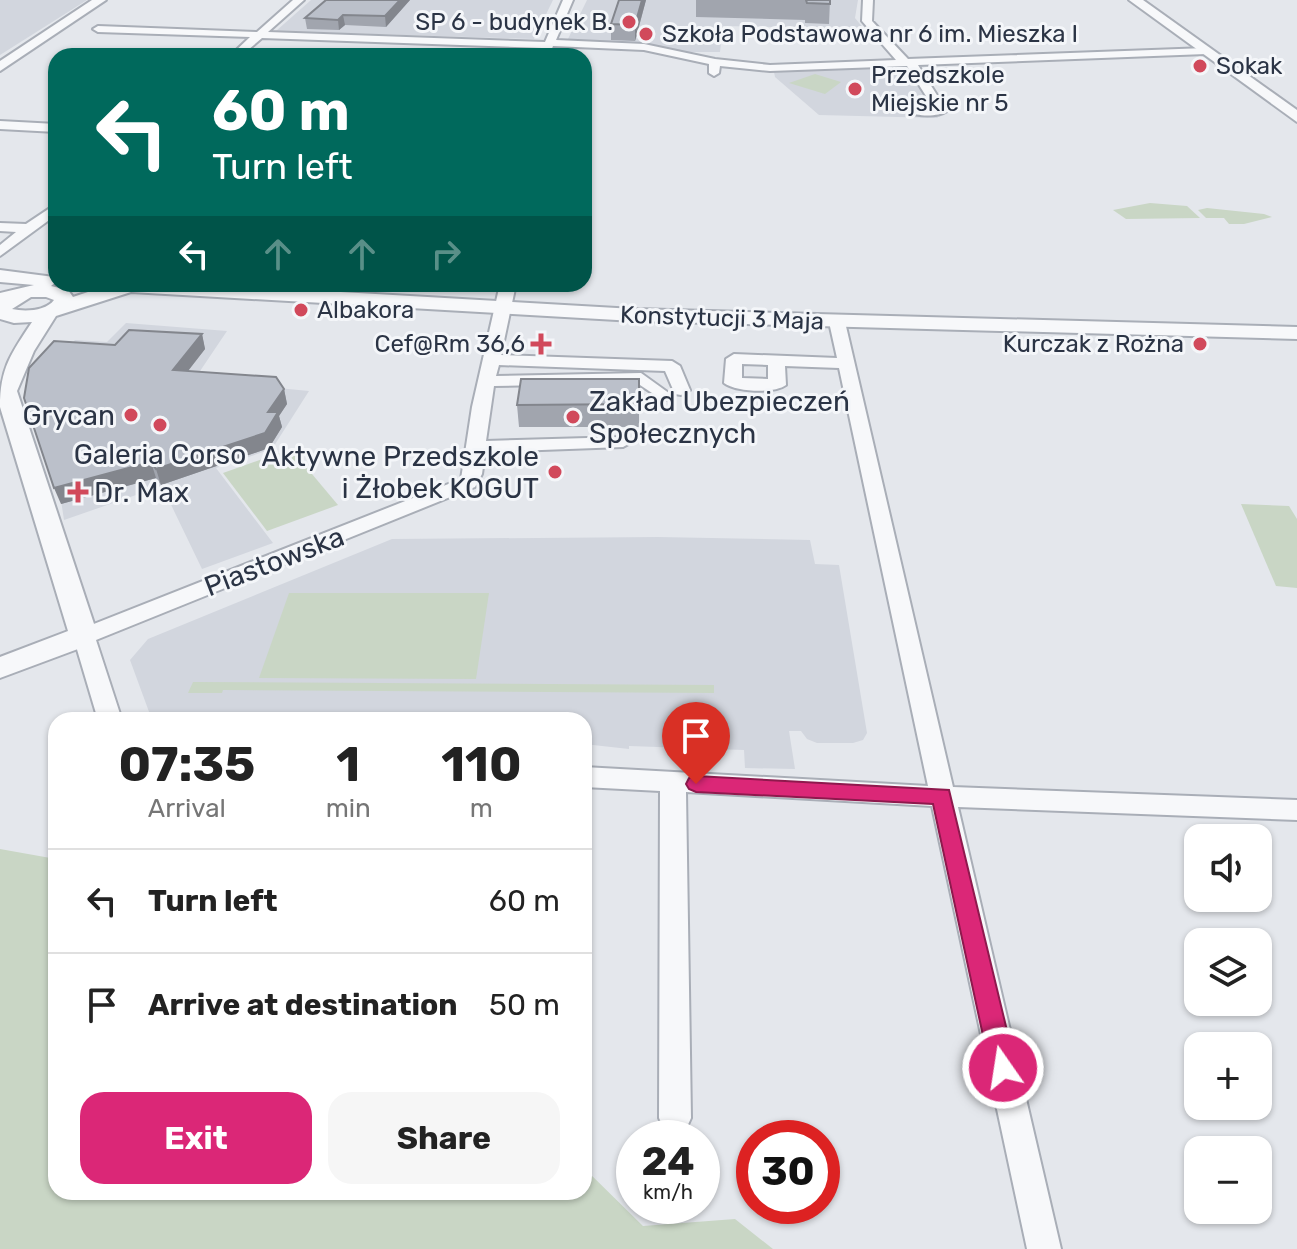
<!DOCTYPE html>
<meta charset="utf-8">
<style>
body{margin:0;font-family:Rubik,sans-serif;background:#f6f6f6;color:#222;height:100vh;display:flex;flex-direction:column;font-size:30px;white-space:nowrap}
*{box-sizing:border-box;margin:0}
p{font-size:26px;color:#767676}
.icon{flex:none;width:44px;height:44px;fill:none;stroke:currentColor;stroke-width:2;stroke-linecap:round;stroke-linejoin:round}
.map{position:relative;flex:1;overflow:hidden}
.side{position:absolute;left:48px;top:712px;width:544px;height:488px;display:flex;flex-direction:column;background:#fff;border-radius:24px;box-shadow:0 2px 6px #0004}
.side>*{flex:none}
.guide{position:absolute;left:48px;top:48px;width:544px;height:244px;border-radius:24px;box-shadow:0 2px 6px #0004;background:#00695c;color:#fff;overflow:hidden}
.controls{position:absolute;left:1184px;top:824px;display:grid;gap:16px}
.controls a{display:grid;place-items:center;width:88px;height:88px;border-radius:16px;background:#fff;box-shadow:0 2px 6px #0004;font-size:40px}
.speed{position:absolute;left:616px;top:1120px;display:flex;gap:16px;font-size:40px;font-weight:700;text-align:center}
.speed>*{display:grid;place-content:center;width:104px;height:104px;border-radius:50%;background:#fff;box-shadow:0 2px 6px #0004;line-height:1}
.speed small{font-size:20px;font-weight:400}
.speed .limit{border:12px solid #d22;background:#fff;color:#111}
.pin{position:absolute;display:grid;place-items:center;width:68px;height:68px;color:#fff;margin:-82px -34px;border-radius:50% 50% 50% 0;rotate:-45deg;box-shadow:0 0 8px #0007}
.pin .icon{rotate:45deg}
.me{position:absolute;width:88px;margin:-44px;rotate:347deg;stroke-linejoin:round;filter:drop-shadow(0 0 6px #0008)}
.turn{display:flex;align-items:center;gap:28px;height:168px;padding:0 32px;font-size:36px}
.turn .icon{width:104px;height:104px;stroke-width:2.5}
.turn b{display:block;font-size:56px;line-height:68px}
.lanes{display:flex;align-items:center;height:76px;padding:0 32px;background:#0003;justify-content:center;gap:40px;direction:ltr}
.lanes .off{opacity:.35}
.eta{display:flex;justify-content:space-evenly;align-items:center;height:136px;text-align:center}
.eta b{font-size:48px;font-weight:700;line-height:56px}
.primary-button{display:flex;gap:16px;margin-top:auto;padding:16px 32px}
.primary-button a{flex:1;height:92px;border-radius:24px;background:#db2777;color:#fff;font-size:32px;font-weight:700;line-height:92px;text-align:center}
.primary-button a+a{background:#f6f6f6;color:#222}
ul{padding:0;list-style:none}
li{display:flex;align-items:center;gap:24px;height:104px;padding:0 32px;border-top:2px solid #e0e0e0}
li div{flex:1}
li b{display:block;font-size:30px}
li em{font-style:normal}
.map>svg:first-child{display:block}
.built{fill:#d2d6de}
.green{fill:#c9d6c5}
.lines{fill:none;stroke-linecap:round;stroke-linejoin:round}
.minor-casing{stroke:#a9aeb7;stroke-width:4}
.tertiary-casing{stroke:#a9aeb7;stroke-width:4}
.minor{fill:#f7f8fa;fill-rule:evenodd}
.tertiary{fill:#f7f8fa;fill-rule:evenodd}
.wall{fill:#a1a5ae}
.shaded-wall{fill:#83868d}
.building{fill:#bbc0ca;stroke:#83868d;stroke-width:2}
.route{fill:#db2777;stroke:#8e194d;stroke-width:2}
.poi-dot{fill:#d1495b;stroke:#f4f6f9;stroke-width:3}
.labels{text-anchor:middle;stroke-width:6;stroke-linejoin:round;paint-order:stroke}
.far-poi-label{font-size:24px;fill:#2b3445;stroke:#f4f6f9;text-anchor:start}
.far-street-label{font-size:24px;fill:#2b3445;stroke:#f4f6f9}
.poi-label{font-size:28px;fill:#2b3445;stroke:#f4f6f9;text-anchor:start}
.street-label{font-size:28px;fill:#2b3445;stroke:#f4f6f9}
</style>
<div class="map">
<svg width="1297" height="1249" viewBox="0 0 1297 1249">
<rect width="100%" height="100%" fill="#e4e7ec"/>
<!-- built -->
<g class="built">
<path d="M0,0H87L0,55Z"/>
<path d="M311,0H553L534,39L276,31Z"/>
<path d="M587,0H858L855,18L864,29L723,26L720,52H670L566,43Z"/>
<path d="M909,67L938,118L819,115L775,77L774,72Z"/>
<path d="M126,323L227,331L194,380L309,391L272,449L216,468L273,543L202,569L162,486L64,520L42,375L75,340L107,342Z"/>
<path d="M658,537L810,540L815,564L839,565L867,733L863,740L853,743H817L807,739L801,731H789L795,769L745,768L744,750L629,746V749L584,744V720H152L130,660L148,639L392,539Z"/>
</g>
<!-- green -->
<g class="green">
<path d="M815,74L841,82L825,94L789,83Z"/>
<path d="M1150,203L1187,206L1200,218L1126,219L1113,210Z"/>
<path d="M1207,208L1264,214L1272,217L1244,224H1229L1224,218H1206L1198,210Z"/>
<path d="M291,449L338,505L267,531L223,473Z"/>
<path d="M1241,504L1289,506L1297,519V588L1276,586Z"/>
<path d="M289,593H489L476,679L259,678Z"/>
<path d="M193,682L714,685V693L223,690L222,693H188Z"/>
<path d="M0,849L56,859V1192H584V1168L643,1226L735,1219L773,1249H0Z"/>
</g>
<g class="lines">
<defs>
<g id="minor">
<path d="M293,0H304L268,32L545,42L563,0H573L556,40L644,44L715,59L770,65L896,60L862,21L863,0H873L872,21L908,59L1206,48L1211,51L1206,54L918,65L947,111C938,117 917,117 908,111L910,109L933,107L907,66L770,71L720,66L719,73L714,76L709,73V64L644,50L553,46L549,56H539L542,48L262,38L241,56H230L250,37L98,32L93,29L98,26L257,32Z"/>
<path d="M0,121L56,124V132L0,129Z"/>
<path d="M56,204V215L0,256V245L16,232L0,231V223L26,224Z"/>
<path d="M500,284H516L501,355L672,361L680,366L690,390L681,395L675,394L665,371L499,365L496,376L641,373L673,396L664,401L637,383L494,386L486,441L623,437L632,442L623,447L485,452L482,474L475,487L96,640L122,720H98L73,636L76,631L461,479L472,407Z"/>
<path d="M837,317L845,322L953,787L1297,800V820L958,807L1061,1249H1027L932,806L686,792L691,1118L686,1129L675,1133L664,1129L659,1118L660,791L584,787V767L928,786L839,368L785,366L786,385C774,394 736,392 724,383L726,359L734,354L837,358L829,322ZM742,364L768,365V379L742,378Z"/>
</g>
<g id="tertiary">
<path d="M92,0H106L0,71V61Z"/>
<path d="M1129,0H1143L1297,110V122Z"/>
<path d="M0,270L54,277L56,282L51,286L68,290L73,297L97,289L89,284H200L634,309L1297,327V339L634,321L131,292L56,316L34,351L17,391L98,636L94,643L0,678V657L68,631L0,407C0,368 11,354 32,322L14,323L0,319V293L34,285L0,282ZM31,297H46L54,300C46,311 25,312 12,309Z"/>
</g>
</defs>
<!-- minor casing -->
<use href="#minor" class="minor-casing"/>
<!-- tertiary casing -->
<use href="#tertiary" class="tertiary-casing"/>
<!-- minor -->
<use href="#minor" class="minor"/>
<!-- tertiary -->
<use href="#tertiary" class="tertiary"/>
</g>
<!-- wall -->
<g class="wall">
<path d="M326,0H410L386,27L345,25L339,30L307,29L305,18Z"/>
<path d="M619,0H646L635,41L611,40V24Z"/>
<path d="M696,0H830L829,24L805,23V20L696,17Z"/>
<path d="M202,334L205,349L188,371L284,389L287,404L279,416L282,427L269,448L161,485L156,478L61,504L115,345Z"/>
<path d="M639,379V427H519L517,405Z"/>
</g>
<!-- shaded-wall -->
<g class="shaded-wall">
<path d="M400,0H410L386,27L385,16Z"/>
<path d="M642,0H646L635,41V25Z"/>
<path d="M343,15L345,25L339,30L338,20Z"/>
<path d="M202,334L205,349L177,385L173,370Z"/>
<path d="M284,389L287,404L279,416L282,427L269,448L161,485L156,469L268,412Z"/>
<path d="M151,462L156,478L61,504L54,488Z"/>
</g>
<!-- building -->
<g class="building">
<path d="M326,0H400L385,16L343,15L338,20L305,18Z"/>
<path d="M619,0H642L635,25L611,24Z"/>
<path d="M806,0H830V4L807,3Z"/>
<path d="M129,330L202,334L173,370L276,377L284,389L268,412H278L265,433L156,469L151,462L54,488L24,398L29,368L54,341L115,345Z"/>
<path d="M521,379H639V404L517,405Z"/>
</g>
<!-- route -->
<path class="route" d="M696,776L949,790L1016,1068L1012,1076L1003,1080L994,1076L990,1068L933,804L696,792L689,789L686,784L689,778Z"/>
<!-- markers -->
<g class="poi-dot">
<circle cx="629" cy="22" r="8"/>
<circle cx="646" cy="34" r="8"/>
<circle cx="1200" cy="66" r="8"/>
<circle cx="855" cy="89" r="8"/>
<circle cx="301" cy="310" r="8"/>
<path d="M537 332h8v8h8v8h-8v8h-8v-8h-8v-8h8z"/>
<circle cx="1200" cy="344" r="8"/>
<circle cx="131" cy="415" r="8"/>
<circle cx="573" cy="417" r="8"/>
<circle cx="160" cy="425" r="8"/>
<circle cx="555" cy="472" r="8"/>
<path d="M74 480h8v8h8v8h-8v8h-8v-8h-8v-8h8z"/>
</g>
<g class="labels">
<!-- far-poi labels -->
<g class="far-poi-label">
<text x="613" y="30" text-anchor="end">SP 6 - budynek B.</text>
<text x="662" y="42">Szkoła Podstawowa nr 6 im. Mieszka I</text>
<text x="1216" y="74">Sokak</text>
<text x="871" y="83">Przedszkole<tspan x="871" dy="28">Miejskie nr 5</tspan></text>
<text x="317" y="318">Albakora</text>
<text x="525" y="352" text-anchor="end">Cef@Rm 36,6</text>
<text x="1184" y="352" text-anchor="end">Kurczak z Rożna</text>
</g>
<!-- far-street labels -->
<g class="far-street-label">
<text transform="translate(722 318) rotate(2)" y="8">Konstytucji 3 Maja</text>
</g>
<!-- poi labels -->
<g class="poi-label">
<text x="589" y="411">Zakład Ubezpieczeń<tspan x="589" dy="32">Społecznych</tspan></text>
<text x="115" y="425" text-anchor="end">Grycan</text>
<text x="160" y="464" text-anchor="middle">Galeria Corso</text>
<text x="539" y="466" text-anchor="end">Aktywne Przedszkole<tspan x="539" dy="32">i Żłobek KOGUT</tspan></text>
<text x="94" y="502">Dr. Max</text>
</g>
<!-- street labels -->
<g class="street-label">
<text transform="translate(274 561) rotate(-21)" y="10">Piastowska</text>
</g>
</g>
</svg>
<div class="controls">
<a><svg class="icon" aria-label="sound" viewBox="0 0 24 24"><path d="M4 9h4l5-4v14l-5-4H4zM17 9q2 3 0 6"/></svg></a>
<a><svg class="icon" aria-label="layers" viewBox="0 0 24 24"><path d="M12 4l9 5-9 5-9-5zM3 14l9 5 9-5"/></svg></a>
<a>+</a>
<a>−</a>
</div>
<div class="speed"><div>24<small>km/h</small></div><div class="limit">30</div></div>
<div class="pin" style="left:696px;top:784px;background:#d93025"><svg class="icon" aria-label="arrive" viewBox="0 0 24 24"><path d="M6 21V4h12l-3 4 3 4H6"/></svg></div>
<svg class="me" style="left:1003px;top:1068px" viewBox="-20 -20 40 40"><circle r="17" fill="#db2777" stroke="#fff" stroke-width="3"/><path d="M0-11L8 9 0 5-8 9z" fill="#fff"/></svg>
<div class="guide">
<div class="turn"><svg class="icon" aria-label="left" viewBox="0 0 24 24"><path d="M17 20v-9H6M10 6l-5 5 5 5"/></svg><div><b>60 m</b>Turn left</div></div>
<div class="lanes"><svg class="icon" aria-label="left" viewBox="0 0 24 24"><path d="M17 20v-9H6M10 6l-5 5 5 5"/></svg><svg class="icon off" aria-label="ahead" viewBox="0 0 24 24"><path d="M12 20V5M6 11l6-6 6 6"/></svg><svg class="icon off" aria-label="ahead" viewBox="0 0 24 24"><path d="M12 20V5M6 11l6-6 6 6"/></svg><svg class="icon off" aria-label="right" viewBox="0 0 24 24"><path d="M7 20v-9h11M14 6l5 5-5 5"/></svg></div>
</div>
<section class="side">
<div class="eta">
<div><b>07:35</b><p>Arrival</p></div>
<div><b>1</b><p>min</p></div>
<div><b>110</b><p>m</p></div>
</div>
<ul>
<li><svg class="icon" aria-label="left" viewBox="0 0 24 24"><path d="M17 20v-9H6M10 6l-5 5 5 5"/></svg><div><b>Turn left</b></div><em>60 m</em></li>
<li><svg class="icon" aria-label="arrive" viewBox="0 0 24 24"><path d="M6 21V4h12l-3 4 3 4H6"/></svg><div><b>Arrive at destination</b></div><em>50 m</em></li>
</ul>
<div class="primary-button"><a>Exit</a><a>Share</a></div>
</section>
</div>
